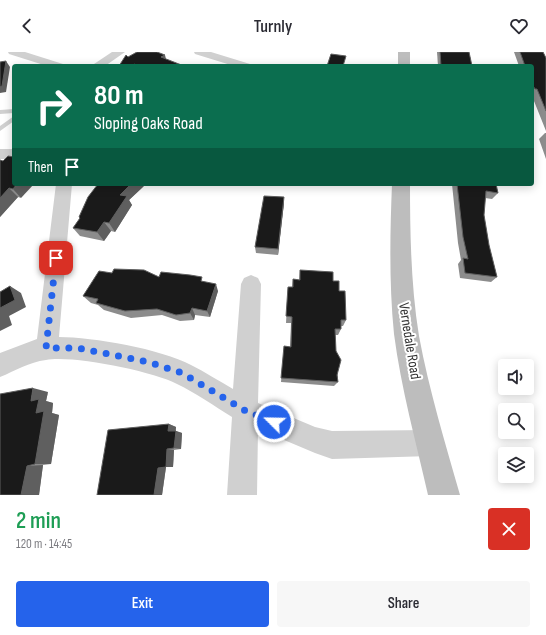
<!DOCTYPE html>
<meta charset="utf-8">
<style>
body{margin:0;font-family:"Sofia Sans Condensed",sans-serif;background:#f7f7f7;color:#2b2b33;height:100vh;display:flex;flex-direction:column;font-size:15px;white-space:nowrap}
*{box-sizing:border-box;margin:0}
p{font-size:13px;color:#7c7c81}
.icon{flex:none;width:22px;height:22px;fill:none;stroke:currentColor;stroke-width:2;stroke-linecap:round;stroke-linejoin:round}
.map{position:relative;height:443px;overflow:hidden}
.panel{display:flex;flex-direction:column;background:#fff;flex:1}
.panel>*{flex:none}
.top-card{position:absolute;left:12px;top:12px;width:522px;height:122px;border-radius:4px;box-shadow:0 2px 10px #0003;background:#0b6e4f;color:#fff;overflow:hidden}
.fabs{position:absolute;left:498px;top:307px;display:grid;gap:8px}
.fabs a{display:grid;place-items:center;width:36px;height:36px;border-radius:4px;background:#fff;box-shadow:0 2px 10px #0003;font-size:20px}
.pin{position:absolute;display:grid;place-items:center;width:34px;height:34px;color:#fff;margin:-17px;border-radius:8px;box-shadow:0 2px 6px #0006}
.me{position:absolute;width:44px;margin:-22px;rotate:293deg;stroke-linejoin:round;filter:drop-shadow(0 0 3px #0008)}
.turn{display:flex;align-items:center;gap:14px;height:84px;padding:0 16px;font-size:18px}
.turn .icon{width:52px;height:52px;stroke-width:2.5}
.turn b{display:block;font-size:28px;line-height:34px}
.then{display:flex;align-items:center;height:38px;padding:0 16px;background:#0003;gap:8px;font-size:15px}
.round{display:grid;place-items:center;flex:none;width:42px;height:42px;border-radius:4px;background:#f7f7f7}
.head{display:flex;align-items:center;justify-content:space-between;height:68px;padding:0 16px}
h1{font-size:24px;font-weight:600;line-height:30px;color:#1e9e55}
.button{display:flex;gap:8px;margin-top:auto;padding:8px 16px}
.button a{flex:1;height:46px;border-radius:4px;background:#2563eb;color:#fff;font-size:16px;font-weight:600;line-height:46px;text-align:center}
.button a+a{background:#f7f7f7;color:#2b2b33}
header{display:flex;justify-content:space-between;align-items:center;height:52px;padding:0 16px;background:#fff;font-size:18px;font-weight:600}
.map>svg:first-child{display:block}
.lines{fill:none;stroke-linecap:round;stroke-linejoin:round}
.lane{fill:#d0d0d0;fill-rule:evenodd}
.street{fill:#d0d0d0;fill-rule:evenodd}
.secondary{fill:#bdbdbd;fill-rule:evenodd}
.wall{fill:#8c8c8c}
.shaded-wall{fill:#5f5f5f}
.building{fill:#1a1a1a;stroke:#5f5f5f}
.route{stroke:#2563eb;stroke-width:7;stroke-dasharray:0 12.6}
.labels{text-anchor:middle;stroke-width:4;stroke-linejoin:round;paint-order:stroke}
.street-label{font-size:15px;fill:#333;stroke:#fff}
</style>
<header><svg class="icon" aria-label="back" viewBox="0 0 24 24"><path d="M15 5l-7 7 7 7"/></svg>Turnly<svg class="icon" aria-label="heart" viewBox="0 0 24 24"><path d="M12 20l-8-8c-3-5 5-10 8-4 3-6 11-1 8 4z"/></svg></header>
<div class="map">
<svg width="546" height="443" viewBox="0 0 546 443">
<rect width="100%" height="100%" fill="#fff"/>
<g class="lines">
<!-- lane -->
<g class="lane">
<path d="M14,57V61L0,62V58Z"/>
<path d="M14,64V69L0,79V74Z"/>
</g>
<!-- street -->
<g class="street">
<path d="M8,0H25L63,12L65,14H47L9,2Z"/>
<path d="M112,0H125L105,14H91Z"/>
<path d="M194,0H211L250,12L252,14H234L195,2Z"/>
<rect x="0" y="97" width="14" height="10"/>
<path d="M56,132H72L59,285C93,285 161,297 191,313C205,320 219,329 233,337L241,232L244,226L251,223L258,226L261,232L258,351L315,375L332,379L431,378L441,381L444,391L441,401L431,404L332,407L315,401L258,377L257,443H227L232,365C214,354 196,341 177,332C152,319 72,303 46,308C29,310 15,319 0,325V301L37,287Z"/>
</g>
<!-- secondary -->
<g class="secondary">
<rect x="398" y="0" width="12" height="14"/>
<path d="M392,132H410C410,183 411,234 419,284C429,338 445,390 460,443H428C416,390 401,336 394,282C389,232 390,182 392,132Z"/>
</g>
</g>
<!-- wall -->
<g class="wall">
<path d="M437,0H469L472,14H438Z"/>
<path d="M514,0H543L546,6V79L532,44V14H519Z"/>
<path d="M545,81H546V107L539,87Z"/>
<path d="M0,108L21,146L18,145L0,165Z"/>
<path d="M452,132H496L498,141L492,147L485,146L484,163L489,193L497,225L491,230L460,226L458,212L461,208L458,191Z"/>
<path d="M144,134L129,148L132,153L115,180L111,179L104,189L80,184L73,176L80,166L79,165Z"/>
<path d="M284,151L278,203L256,201L255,195Z"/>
<path d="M300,218L333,229L339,239L346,268L343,274H341V277L338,283H335L338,330L334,334L281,330L284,294L290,295L291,271H286L288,235H292L293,227L299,228Z"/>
<path d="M112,221L204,230L218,239L210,265L195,263L194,268L180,269L162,263L131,266L104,258L98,253L91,251L83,244Z"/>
<path d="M48,340L46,349L53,351L52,361L59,363L51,412L43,413L39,443H0Z"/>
<path d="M169,372L176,375V379L182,381L181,397L174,398L173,415H166L162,443H97Z"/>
</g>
<!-- shaded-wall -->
<g class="shaded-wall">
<path d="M165,3L167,11L161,5Z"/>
<path d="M6,9L10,15L6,40L0,41V35Z"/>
<path d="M17,132H34L21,146L13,137Z"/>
<path d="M131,132H144V134L129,148L132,153L115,180L109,171L120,143Z"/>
<path d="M9,136L18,145L0,165V146Z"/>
<path d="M284,145V151L278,203V197Z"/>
<path d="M104,170L111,179L104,189L97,180Z"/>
<path d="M216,232L218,239L210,265L207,259Z"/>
<path d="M10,234L21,241L26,255L9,264L12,273L0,279V256Z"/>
<path d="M192,256L195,263L194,268L190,261Z"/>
<path d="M33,336L48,340L46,349L53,351L52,361L59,363L51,412H35L36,361L31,349Z"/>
<path d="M169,372L176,375L175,382L168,379Z"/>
<path d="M176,379L182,381L181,397L174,396Z"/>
<path d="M167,397L174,398L173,415H166Z"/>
<path d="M43,413L39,443H21L27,414Z"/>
<path d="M166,415L162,443H154L158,416Z"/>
</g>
<!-- building -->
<g class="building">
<path d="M137,0H157L165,3L161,5L184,14H138L134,12L135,14H119L126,3L128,5Z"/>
<path d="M440,0H469L472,14H441Z"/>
<path d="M520,0H543L546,6V59L537,37H535L532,32V14H525Z"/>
<path d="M331,2L346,4L343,14H327Z"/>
<path d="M6,9L2,34L0,35V10Z"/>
<path d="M8,104L14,105V132H17L13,137L9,136L0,146V108L3,109Z"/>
<path d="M98,132H131L120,143L127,144L109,171L104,170L97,180L73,176L80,166L79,165L88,145Z"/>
<path d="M457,132H496L498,141L486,139L484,163L489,193L497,225L465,221L463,206L468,207L463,185Z"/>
<path d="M264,144L284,145L278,197L255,195Z"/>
<path d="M114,217L144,218L159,225L161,220L190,223L202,225L201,229L216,232L207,259L192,256L190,261L176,263L157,257L125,259L96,251L98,247L83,244L99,219L112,221Z"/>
<path d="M300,218L333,220V229H339V239H345L346,268H341V277H335L336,299L341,308L337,323L338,330L281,326L284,294L291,295L292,265L286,264L288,235H293V227L300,228Z"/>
<path d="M10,234L15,248L0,256V240Z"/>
<path d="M33,336L31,349L39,347L36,361L44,359L35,412L27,414L21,443H0V342Z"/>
<path d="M169,372L168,379H176L174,396L167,397L166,415L158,416L154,443H97L108,378Z"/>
</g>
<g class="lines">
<!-- route -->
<path class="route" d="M56,206L46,296H78L148,310L182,321L246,359L274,370"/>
</g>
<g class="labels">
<!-- street labels -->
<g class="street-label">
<text transform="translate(410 289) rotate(81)" y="5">Vernedale Road</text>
</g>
</g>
</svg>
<div class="fabs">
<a><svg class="icon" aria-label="sound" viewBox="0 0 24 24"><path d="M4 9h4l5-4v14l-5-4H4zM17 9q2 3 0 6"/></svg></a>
<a><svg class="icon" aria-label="search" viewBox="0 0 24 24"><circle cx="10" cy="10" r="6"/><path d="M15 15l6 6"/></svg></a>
<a><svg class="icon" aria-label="layers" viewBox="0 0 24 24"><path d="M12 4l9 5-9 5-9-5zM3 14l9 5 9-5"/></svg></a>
</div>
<div class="pin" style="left:56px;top:206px;background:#d93025"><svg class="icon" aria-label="arrive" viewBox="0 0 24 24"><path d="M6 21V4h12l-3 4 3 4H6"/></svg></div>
<svg class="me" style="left:274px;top:370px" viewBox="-20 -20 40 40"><circle r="17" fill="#2563eb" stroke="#fff" stroke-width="3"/><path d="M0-11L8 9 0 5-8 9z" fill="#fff"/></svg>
<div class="top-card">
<div class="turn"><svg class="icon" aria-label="right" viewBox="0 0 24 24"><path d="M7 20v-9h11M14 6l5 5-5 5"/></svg><div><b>80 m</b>Sloping Oaks Road</div></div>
<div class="then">Then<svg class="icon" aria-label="arrive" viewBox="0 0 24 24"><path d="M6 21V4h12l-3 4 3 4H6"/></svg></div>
</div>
</div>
<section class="panel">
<div class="head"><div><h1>2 min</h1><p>120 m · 14:45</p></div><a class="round" style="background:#d93025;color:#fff"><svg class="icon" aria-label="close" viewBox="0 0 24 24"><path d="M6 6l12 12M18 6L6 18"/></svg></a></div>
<div class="button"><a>Exit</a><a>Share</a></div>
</section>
